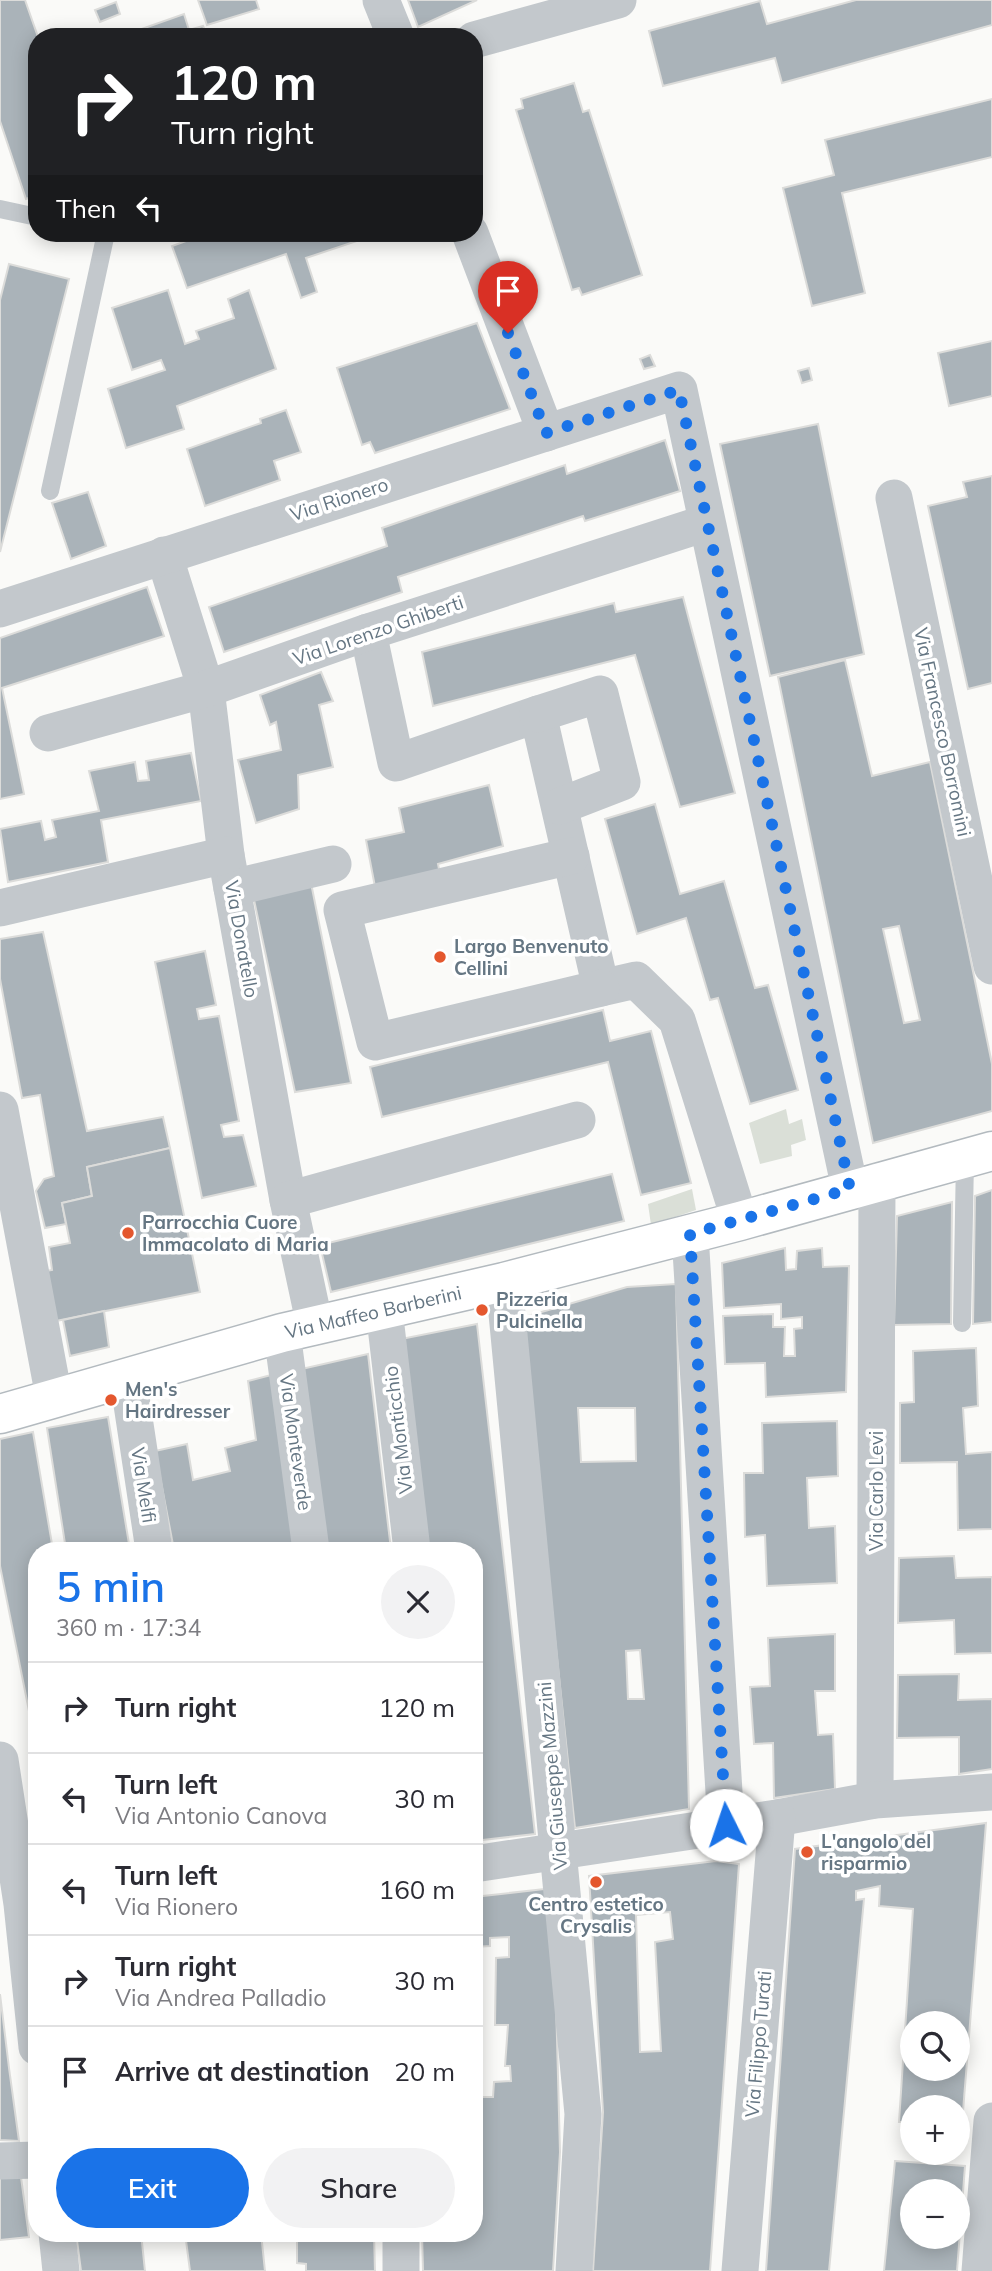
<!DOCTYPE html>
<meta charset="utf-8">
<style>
body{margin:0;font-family:Mulish,sans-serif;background:#f2f2f3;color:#2b2b33;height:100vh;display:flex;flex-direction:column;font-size:26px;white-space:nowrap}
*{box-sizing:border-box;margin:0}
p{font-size:23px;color:#7c7c81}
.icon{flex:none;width:38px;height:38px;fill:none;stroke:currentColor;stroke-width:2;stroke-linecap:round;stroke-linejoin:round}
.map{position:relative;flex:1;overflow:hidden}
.panel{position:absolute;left:28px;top:1542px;width:455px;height:700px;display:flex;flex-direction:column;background:#fff;border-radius:28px;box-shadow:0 4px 18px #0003}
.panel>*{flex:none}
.guide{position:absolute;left:28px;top:28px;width:455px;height:214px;border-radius:28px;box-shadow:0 4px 18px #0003;background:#202124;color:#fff;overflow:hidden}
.controls{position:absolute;left:900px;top:2011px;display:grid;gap:14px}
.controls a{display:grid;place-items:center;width:70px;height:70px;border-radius:50%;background:#fff;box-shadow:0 4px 18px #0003;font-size:35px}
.pin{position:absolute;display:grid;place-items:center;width:60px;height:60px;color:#fff;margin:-72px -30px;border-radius:50% 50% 50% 0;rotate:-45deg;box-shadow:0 0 7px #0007}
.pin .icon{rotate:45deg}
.me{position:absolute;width:77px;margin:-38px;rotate:356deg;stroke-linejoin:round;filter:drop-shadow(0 0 5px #0008)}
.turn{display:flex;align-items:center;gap:24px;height:147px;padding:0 28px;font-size:32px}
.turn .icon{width:91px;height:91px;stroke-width:2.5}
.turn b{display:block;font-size:49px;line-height:60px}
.then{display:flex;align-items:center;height:66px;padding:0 28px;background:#0003;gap:14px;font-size:26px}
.round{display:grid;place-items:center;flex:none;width:74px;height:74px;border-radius:37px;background:#f2f2f3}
.head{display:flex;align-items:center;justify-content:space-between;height:119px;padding:0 28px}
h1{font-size:42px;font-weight:600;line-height:52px;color:#1a73e8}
.primary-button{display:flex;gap:14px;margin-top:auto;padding:14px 28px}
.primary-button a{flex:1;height:80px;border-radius:42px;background:#1a73e8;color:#fff;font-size:28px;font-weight:600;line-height:80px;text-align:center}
.primary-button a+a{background:#f2f2f3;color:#2b2b33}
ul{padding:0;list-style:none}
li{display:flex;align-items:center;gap:21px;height:91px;padding:0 28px;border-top:2px solid #e1e1e2}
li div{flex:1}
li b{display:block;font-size:26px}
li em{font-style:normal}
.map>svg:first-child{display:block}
.green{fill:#dadfd7}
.building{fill:#aab3b9;stroke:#dcdcda;stroke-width:2;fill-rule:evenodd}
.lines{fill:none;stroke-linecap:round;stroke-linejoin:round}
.secondary-casing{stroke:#b3babf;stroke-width:41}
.lane{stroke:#c3c8cc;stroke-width:18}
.street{stroke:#c3c8cc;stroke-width:37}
.secondary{stroke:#fff;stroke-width:38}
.route{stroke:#1a73e8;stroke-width:12;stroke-dasharray:0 21.6}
.poi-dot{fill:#e4572e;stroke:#fff;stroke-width:2.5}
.labels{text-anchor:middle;stroke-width:7;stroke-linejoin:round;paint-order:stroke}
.street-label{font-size:19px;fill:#657683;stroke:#fff}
.poi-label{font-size:19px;font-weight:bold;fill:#657683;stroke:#fff;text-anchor:start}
</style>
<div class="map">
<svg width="992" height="2271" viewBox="0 0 992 2271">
<rect width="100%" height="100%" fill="#fafaf8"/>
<!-- green -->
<g class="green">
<path d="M786,1109L789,1124L802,1119L806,1140L791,1145L792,1156L760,1164L749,1123Z"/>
<path d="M692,1189L696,1210L651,1225L648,1204Z"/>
</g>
<!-- building -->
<g class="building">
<path d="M0,0H25L38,37L37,195L26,199L0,121Z"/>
<path d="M198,0H256L259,9L207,25Z"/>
<path d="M408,0H477L418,27Z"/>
<path d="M856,0H992V25L782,83L775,58L663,86L649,31L760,1L767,24Z"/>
<path d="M116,2L120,14L100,22L95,10Z"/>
<path d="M184,14L189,30L203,26L206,33L195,37H119Z"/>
<path d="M574,83L583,112L589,110L642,275L582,295L579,288L572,290L516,110L523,108L521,99Z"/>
<path d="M992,99V157L842,193L865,293L812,306L783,188L834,175L825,140Z"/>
<path d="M208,233H357L360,240L306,258L317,292L301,298L286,254L187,288L172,246Z"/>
<path d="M9,264L69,279L0,552V300Z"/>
<path d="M168,290L185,344L199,339L196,331L234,318L228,299L249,290L276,369L177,406L184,429L126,448L108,389L165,370L161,360L132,370L112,308Z"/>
<path d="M477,323L510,409L375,453L370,442L362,445L337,368Z"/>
<path d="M992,341V396L949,406L938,353Z"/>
<path d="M650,355L655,366L644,369L640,359Z"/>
<path d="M809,368L812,380L802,383L798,371Z"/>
<path d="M286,410L301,452L274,461L280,480L205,506L187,449L261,423L260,419Z"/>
<path d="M818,424L864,654L770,676L720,444Z"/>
<path d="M665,440L680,491L585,521L583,516L398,577L402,592L224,652L209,607L387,546L382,528L565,465L567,474Z"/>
<path d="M992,476V683L968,689L928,506L967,497L963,482Z"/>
<path d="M88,492L106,546L71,559L52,503Z"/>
<path d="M147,587L164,636L2,688L24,794L0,799V638Z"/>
<path d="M683,597L735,793L680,807L635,655L433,706L422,652L614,603L616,612Z"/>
<path d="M845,660L872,776L930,762L992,1064V1111L873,1143L778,677ZM899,926L920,1020L904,1023L883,929Z"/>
<path d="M321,672L333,701L319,705L333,767L298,775L299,809L256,823L238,760L281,750L276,722L270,725L260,695Z"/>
<path d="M191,753L201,801L101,820L108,862L8,882L0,829L41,821L45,840L56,837L52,820L99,811L89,771L135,762L138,781L149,780L146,761Z"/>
<path d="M489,785L503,846L438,864L440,874L376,892L366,840L404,832L399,808Z"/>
<path d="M655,804L680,894L724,881L755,988L768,985L798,1090L750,1104L718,998L710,1000L686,918L637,934L605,819Z"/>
<path d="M311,883L351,1083L295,1092L253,895Z"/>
<path d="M43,932L87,1131L163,1117L170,1148L87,1167L92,1196L62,1203L66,1224L45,1228L36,1191L44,1179L54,1176L40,1095L22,1098L0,979V939Z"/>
<path d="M205,951L216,1005L197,1009L199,1019L219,1016L239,1121L221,1125L224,1137L243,1135L256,1186L202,1198L155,962Z"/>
<path d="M603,1010L610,1041L651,1031L691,1183L641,1195L608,1062L382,1117L370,1067Z"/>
<path d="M170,1148L200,1292L56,1321L46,1271L52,1270L49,1247L70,1243L62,1203L92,1196L87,1167Z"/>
<path d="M612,1174L624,1221L331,1292L320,1245Z"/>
<path d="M992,1190V1322L973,1324L975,1196Z"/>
<path d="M952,1202L951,1324L894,1325L897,1216Z"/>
<path d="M785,1248L786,1270L796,1269L797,1251L822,1248L823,1267L849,1266L846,1392L766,1397L765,1363L725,1364L723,1316L773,1314V1327H785L784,1356H795L794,1329L802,1328V1317L781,1319V1304L724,1308L722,1263Z"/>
<path d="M676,1284L689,1809L575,1828L521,1318L627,1287ZM578,1408H635L636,1461L581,1462ZM640,1650L644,1699H628L626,1651Z"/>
<path d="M104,1311L109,1347L70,1356L63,1320Z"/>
<path d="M477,1324L535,1834L474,1841V1550H425L401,1339Z"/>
<path d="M976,1348L978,1406L963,1408L966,1454L992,1452V1529L958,1530L957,1462L900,1463V1403L914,1402L913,1351Z"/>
<path d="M368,1354L391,1550H321L297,1370Z"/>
<path d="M271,1375L296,1550H218V1549L174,1550L155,1451L187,1444L193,1480L230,1471L225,1448L256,1440L248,1381Z"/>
<path d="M108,1417L130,1550H66L47,1428Z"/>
<path d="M837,1421L838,1476L807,1478L809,1528L835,1526L837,1583L767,1586L765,1535L745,1537L744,1473H763L762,1423Z"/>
<path d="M33,1432L53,1550H37V1751L0,1566V1439Z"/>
<path d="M954,1556L956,1578L992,1577V1653L955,1654L954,1620L898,1623L899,1558Z"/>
<path d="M835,1634V1691H815L818,1735L833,1734L835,1789L774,1798L773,1743L754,1744L750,1687L770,1686L768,1638Z"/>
<path d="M959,1674L958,1700L992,1699V1769L959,1774V1737L897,1738L898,1675Z"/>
<path d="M986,1823L962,2124H957V2107H912V2122H899L913,1909L879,1906L880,1886L856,1891V1900L864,1899L829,2271H766L795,1849ZM912,2023H957V2068H912Z"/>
<path d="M716,1861L739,1864L710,2271H593L603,2112L589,1876ZM670,1912L673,1939L655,1942L661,2051L640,2052L636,1915Z"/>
<path d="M553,1888L560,2152L553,2271H423L422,2233H474V2050L477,2097H493L494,2082L511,2081L510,2066H505L508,2025H495L496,1958L509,1957V1937L490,1938V1946L474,1947V1897Z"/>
<path d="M0,1994L9,2068L19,2141L0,2140Z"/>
<path d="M895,2161L965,2166L957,2271H884ZM912,2191H957V2236H912Z"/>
<path d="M21,2177L29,2237L0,2240V2178Z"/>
<path d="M76,2233H141L145,2271H81Z"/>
<path d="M185,2233H261L265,2271H190Z"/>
<path d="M297,2233H374L375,2271H306V2264L297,2263Z"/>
</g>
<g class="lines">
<defs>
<g id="secondary">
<path id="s1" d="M0,1414L282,1333L504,1282L740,1221L992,1151"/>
</g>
</defs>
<!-- secondary casing -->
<use href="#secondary" class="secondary-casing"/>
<!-- lane -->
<g class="lane">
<path d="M0,209L37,217"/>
<path d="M50,491L106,233"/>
<path d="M962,1323L965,1159"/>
</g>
<!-- street -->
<g class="street">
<path d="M381,0L396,37"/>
<path d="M474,40L618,0"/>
<path d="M470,233L546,433"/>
<path d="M894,498L992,966"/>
<path d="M164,555L206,689L226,855L288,1200L315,1326"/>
<path d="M0,609L679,390L850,1189"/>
<path d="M368,632L396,763L538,714L601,988L636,980L677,1020L740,1221"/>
<path d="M538,714L600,694L622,782L560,806"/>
<path d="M48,733L206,689L368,632L706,523"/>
<path d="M571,856L342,910L375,1042L601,988"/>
<path d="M232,888L333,864"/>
<path d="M0,908L226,855"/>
<path d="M0,1110L54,1397"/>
<path d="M288,1200L577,1120"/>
<path d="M690,1234L726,1825"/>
<path d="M504,1282L583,2114L574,2271"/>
<path d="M384,1309L412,1550"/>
<path d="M282,1333L311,1550"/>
<path d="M128,1378L154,1550"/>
<path d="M0,1760L22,1904L37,2047"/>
<path d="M875,1800L877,1182"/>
<path d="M474,1864L777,1818L875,1800L992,1792"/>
<path d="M0,2161L37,2160"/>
<path d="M57,2233L61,2271"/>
<path d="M401,2233V2271"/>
<path d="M740,2271L777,1818"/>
<path d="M980,2271L992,2121"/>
</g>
<!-- secondary -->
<use href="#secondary" class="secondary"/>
</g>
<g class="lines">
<!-- route -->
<path class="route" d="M508,333L546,433L679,390L850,1189L690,1234L726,1825"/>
</g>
<!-- markers -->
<g class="poi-dot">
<circle cx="440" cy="957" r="7"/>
<circle cx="128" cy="1233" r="7"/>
<circle cx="482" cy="1310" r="7"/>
<circle cx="111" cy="1400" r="7"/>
<circle cx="807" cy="1852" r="7"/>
<circle cx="596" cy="1882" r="7"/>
</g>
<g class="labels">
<!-- street labels -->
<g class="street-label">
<text transform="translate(339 499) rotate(-18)" y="7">Via Rionero</text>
<text transform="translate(378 630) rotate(-19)" y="7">Via Lorenzo Ghiberti</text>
<text transform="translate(943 732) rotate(78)" y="7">Via Francesco Borromini</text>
<text transform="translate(242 939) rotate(80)" y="7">Via Donatello</text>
<text dy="7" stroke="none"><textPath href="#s1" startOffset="387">Via Maffeo Barberini</textPath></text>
<text transform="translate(398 1430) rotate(-97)" y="7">Via Monticchio</text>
<text transform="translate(296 1442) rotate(82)" y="7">Via Monteverde</text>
<text transform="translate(144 1485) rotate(81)" y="7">Via Melfi</text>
<text transform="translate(876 1491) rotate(-90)" y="7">Via Carlo Levi</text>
<text transform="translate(552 1776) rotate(-95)" y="7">Via Giuseppe Mazzini</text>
<text transform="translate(758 2044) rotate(-85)" y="7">Via Filippo Turati</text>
</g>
<!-- poi labels -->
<g class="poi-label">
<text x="454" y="953">Largo Benvenuto<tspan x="454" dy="22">Cellini</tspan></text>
<text x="142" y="1229">Parrocchia Cuore<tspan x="142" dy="22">Immacolato di Maria</tspan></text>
<text x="496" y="1306">Pizzeria<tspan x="496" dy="22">Pulcinella</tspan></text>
<text x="125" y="1396">Men's<tspan x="125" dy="22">Hairdresser</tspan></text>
<text x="821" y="1848">L'angolo del<tspan x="821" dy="22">risparmio</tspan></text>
<text x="596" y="1911" text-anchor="middle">Centro estetico<tspan x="596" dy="22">Crysalis</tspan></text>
</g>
</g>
</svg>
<div class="controls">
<a><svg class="icon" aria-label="search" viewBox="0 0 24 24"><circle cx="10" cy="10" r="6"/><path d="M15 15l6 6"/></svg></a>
<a>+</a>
<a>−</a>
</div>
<div class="pin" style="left:508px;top:333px;background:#d93025"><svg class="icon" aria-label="arrive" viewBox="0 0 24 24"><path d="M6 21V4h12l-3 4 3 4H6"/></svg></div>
<svg class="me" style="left:726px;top:1825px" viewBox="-20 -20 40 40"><circle r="19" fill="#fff"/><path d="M0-13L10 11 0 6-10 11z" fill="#1a73e8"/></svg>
<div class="guide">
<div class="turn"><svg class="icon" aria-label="right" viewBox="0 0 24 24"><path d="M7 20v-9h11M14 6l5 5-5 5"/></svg><div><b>120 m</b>Turn right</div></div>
<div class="then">Then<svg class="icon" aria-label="left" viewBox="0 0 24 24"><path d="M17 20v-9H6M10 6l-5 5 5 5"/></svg></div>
</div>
<section class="panel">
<div class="head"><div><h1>5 min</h1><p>360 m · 17:34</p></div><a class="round"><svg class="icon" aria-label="close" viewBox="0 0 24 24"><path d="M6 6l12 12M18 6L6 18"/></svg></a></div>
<ul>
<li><svg class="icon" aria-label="right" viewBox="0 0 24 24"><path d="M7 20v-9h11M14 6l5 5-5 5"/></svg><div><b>Turn right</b></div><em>120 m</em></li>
<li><svg class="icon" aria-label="left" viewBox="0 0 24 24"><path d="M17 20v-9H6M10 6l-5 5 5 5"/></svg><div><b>Turn left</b><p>Via Antonio Canova</p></div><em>30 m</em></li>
<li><svg class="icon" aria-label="left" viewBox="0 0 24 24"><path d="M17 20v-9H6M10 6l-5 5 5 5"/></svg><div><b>Turn left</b><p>Via Rionero</p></div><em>160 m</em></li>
<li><svg class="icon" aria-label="right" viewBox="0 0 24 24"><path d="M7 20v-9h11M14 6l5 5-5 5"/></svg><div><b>Turn right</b><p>Via Andrea Palladio</p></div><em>30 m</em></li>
<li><svg class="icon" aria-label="arrive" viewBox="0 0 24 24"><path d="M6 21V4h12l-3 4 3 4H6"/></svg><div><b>Arrive at destination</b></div><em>20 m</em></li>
</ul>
<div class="primary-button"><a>Exit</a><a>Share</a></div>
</section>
</div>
